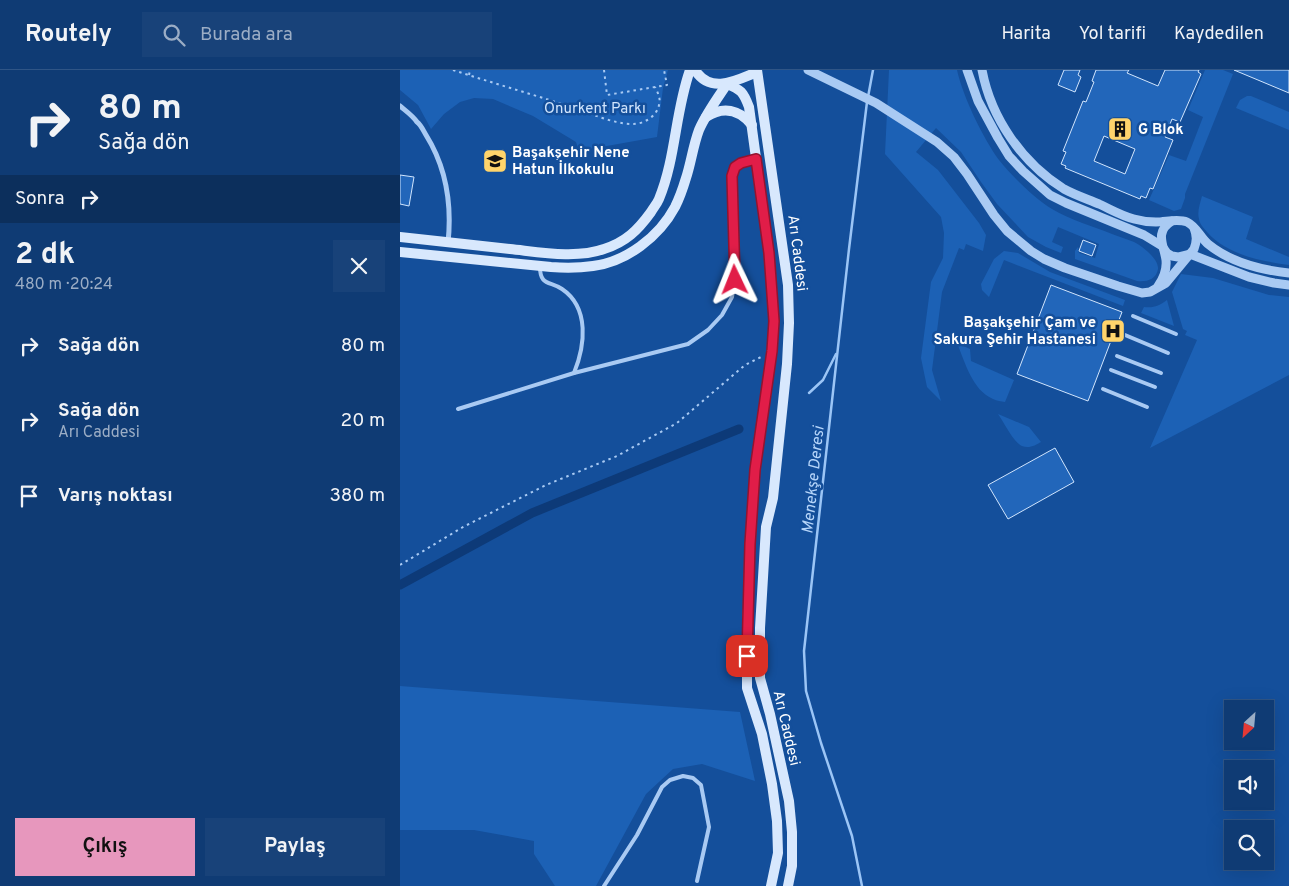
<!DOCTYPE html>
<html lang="tr">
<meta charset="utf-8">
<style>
body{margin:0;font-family:Overpass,sans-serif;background:#184279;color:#f1f3f6;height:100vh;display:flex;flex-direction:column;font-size:19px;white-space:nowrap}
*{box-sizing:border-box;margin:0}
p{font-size:16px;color:#9badc5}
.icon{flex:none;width:28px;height:28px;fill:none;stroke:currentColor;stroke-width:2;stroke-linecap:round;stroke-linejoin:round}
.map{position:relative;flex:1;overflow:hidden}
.details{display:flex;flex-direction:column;background:#0f3b74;width:400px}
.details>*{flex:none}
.banner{background:#0f3b74;color:#f1f3f6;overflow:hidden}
.needle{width:32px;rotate:206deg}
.tools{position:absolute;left:824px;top:630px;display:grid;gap:10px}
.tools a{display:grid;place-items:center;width:50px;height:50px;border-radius:0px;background:#0f3b74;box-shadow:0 5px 20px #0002,0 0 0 1px #2f5586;font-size:25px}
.pin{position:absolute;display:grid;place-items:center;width:42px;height:42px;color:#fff;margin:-21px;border-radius:10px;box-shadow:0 2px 8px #0006}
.me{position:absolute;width:55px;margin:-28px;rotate:358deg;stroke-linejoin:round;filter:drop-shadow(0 0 4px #0008)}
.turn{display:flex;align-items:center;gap:18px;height:105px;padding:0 15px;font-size:22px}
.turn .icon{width:65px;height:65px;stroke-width:2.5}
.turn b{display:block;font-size:35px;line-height:42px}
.then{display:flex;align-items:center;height:48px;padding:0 15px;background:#0003;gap:10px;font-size:19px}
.round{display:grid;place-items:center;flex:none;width:52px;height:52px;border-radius:0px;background:#184279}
.headline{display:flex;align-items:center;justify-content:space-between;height:85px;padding:0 15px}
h1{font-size:30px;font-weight:700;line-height:38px}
.primary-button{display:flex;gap:10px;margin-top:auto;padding:10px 15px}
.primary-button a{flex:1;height:58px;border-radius:0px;background:#e797bd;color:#111;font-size:20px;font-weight:700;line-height:58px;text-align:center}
.primary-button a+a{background:#184279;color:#f1f3f6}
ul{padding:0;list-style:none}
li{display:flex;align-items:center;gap:15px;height:75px;padding:0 15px}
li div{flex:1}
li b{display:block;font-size:19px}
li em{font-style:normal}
header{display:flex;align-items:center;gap:30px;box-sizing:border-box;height:70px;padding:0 25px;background:#0f3b74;border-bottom:1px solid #2f5586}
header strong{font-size:24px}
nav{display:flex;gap:28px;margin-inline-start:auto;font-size:18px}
.search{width:350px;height:45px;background:#184279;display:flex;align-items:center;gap:12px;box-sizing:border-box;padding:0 18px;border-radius:0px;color:#9badc5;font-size:19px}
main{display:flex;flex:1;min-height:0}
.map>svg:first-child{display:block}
.green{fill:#1c61b5}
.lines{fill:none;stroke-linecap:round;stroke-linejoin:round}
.stream{stroke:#9bc5f6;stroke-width:2.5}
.canal{stroke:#0d3a78;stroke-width:9}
.building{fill:#2266ba;stroke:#d1e5fd;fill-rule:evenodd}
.path{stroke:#a9caf3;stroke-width:2;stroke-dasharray:2.5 4;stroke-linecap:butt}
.service{stroke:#a9caf3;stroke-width:4}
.minor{stroke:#a9caf3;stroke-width:5}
.tertiary{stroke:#a9caf3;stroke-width:9}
.secondary{stroke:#d8e8fd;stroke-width:10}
.route-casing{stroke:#92132f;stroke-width:12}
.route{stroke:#e11d48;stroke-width:9}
.labels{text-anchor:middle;stroke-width:5;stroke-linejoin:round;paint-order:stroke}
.park-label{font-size:15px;fill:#d1e5fd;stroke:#144f9b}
.poi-label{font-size:15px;font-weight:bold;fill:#fff;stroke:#144f9b;text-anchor:start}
.street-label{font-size:15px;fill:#fff;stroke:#144f9b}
.water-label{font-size:16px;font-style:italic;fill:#b6d5fa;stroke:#144f9b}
</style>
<header>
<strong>Routely</strong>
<div class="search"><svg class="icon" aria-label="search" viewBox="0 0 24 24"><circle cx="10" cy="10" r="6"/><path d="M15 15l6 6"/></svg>Burada ara</div>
<nav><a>Harita</a><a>Yol tarifi</a><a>Kaydedilen</a></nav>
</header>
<main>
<section class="details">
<div class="banner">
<div class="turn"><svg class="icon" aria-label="right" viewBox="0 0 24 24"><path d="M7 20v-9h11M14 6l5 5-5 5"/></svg><div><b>80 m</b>Sağa dön</div></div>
<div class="then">Sonra<svg class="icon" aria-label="right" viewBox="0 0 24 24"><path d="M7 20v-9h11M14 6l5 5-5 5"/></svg></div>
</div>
<div class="headline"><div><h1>2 dk</h1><p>480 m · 20:24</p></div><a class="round"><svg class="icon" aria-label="close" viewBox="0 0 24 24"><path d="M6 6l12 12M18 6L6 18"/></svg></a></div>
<ul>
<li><svg class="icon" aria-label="right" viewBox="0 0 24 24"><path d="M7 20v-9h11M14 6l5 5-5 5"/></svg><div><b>Sağa dön</b></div><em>80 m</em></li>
<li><svg class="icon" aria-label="right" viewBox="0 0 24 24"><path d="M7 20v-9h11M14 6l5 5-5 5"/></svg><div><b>Sağa dön</b><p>Arı Caddesi</p></div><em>20 m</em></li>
<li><svg class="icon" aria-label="arrive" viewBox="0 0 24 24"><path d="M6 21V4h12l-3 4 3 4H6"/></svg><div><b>Varış noktası</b></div><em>380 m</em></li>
</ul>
<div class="primary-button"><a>Çıkış</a><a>Paylaş</a></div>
</section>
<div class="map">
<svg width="889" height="816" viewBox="0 0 889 816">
<rect width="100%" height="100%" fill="#144f9b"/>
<!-- green -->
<g class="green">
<path d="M0,0H268L263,18L257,67L179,81L176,72L133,46L93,29L74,28L60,32L44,44L31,59L18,35L0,20Z"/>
<path d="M489,0H557C563,27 583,68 599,90C612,106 634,128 652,139C671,150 692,156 712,164C719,167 727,169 734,172C742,176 759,189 758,199C756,210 746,212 737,211L675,189V181L678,177L679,183L695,188L699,174L658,157L652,172L663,177L661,183L646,177L628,167L597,134L581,112L561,82L536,58L516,82L538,100L579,153L586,165L583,181L566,174L564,180L559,178L542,222L532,300L541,331L527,317L521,288L531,212L543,188L544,163L541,147L485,84Z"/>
<path d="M805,0H823L833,4L785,124V128L781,139L774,141L749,130L769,85L786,91L803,47L788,40Z"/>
<path d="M847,26H851L889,42V60L836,38L840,30Z"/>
<path d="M802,126L853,147L846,169L889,187V195C861,191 827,185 807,162C804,158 800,155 799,149C797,141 800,134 802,126Z"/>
<path d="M604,181L618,183L650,202L725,230L723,236L604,190L589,227L582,220L581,214L594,189Z"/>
<path d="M781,204L813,208L869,225L889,227V305L750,378L797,270L785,265L787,261L783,259L772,222Z"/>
<path d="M767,230L774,256L741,243L744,237C754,238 759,236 767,230Z"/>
<path d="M557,273L570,279L571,291L614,310L605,332C601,331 597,331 593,329C572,320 565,292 557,273Z"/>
<path d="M598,344L629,357L641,372C636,375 629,379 622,376C613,372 604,352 598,344Z"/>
<path d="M0,616L340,642L355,711L302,694L273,699L246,724L196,816H155L134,784V771L74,760H0Z"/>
</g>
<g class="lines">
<!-- stream -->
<g class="stream">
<path d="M468,27L473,0"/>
<path d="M409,323L423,310L436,284"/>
<path d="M462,816L452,766L421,673L406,621L404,581L449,179L467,32"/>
</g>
<!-- canal -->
<path class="canal" d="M0,515L132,443L339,359"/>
</g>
<!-- building -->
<g class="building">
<path d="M664,0H680L678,5L681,7L675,22L658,15Z"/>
<path d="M696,0H729L727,3L758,16L765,0H799L798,2L801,4L780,52L772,49L765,67L773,70L753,119L750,118L746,128L741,126L740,129L665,98L666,96L661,94L666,82L663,81L683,31L686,32L694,12L692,11ZM704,66L735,79L725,104L694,91Z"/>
<path d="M834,0H889V23Z"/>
<path d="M0,105L14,107L9,136L0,134Z"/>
<path d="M683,170L696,175L692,186L679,181Z"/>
<path d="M651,215L722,242L688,331L617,304Z"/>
<path d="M655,378L674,412L608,449L588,415Z"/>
</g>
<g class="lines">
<!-- path -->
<g class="path">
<path d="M53,0C92,13 132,24 171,37C190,43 213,54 233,54C244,54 257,46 259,35C261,29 258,23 255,17"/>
<path d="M204,0L207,25L267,15L264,0"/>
<path d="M69,5L70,0"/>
<path d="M0,495L63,457L146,415L217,386L277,353L345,295L363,286"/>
</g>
<!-- service -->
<g class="service">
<path d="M140,197C140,216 150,211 162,219C190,238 185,276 174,303"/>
<path d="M733,246L776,264"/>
<path d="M725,265L768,283"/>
<path d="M717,286L761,303"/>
<path d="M711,300L755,317"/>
<path d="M703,319L747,337"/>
<path d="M58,339L174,303L288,274L308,260L322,245L332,227L335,210L332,106L335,97L341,93L356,89"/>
<path d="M204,816L237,765L262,717L270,710L283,706L293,708L301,715L309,757L297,811"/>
</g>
<!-- minor -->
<path class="minor" d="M0,36C6,41 13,46 17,52C21,55 23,60 26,65C46,97 52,135 48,173"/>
<!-- tertiary -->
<g class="tertiary">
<path d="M408,0L476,33L537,72L554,87L567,104L594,145L607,161L631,181L644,189L665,198L718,216L742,223L750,222L766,213L794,179C797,171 797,166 794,158"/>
<path d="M567,0L578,31L598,68L609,86L623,101L650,125L666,133L744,165L762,176L767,183L772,186L778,187L790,184L849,207L874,213L889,215"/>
<path d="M582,0C591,48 622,93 664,119C675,125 687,129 699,134C710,139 722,146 734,149C741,151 749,152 756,152C766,152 778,148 787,152C796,156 800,167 808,174C830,192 861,200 889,203"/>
<path d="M758,216C763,209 767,200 766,190C764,175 754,162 772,151"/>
</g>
<!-- secondary -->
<g class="secondary">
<path d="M295,0C311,25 337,10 357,2"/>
<path d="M357,0L388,215L389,253L387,294L373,428L366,457L360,558V608L370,644L389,731L392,762V796L388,816"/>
<path d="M327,14C341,20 343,21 349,37L369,183L374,251L372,281L355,400L350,474L347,571V618L362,664L372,714L377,751L378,783L371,816"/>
<path d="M306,47C323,36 339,39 352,55"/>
<path d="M0,167C37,171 73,175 110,179C139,182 176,189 204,179C226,172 238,160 251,142C253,138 257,134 259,129C276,88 275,42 290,0"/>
<path d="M0,182L151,197C165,198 179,198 193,196C226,192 259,167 275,137C279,129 283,118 286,108C291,93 293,76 299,60C306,44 317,29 327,14"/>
</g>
</g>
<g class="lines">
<defs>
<path id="route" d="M335,210L332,106L335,97L341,93L356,89L369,183L374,251L372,281L355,400L350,474L347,586"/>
</defs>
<!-- route casing -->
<use href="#route" class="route-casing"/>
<!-- route -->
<use href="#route" class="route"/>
</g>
<!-- icons -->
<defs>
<symbol id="building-square" viewBox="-11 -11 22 22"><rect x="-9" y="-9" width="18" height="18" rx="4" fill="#ffd46b" stroke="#144f9b"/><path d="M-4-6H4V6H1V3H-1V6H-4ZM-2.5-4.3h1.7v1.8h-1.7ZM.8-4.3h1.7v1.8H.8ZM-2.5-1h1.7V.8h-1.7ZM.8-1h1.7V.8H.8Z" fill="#111"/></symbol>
<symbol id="school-square" viewBox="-11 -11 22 22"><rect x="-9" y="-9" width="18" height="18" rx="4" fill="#ffd46b" stroke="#144f9b"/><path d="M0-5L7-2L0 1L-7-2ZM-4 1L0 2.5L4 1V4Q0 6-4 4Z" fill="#111"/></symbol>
<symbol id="hospital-square" viewBox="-11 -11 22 22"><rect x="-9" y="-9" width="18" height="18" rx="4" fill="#ffd46b" stroke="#144f9b"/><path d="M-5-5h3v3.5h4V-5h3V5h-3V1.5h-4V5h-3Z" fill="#111"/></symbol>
</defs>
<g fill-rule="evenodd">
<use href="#building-square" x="706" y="45" width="28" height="28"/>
<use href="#school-square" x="81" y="77" width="28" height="28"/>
<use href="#hospital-square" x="699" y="247" width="28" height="28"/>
</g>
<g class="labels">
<!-- park labels -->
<g class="park-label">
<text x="195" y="43">Onurkent Parkı</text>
</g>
<!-- poi labels -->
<g class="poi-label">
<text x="738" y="64">G Blok</text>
<text x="112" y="87">Başakşehir Nene<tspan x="112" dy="17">Hatun İlkokulu</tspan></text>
<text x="696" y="257" text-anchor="end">Başakşehir Çam ve<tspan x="696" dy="17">Sakura Şehir Hastanesi</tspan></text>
</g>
<!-- street labels -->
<g class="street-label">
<text transform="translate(398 183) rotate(83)" y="5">Arı Caddesi</text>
<text transform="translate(387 658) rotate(77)" y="5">Arı Caddesi</text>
</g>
<!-- water labels -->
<g class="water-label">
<text transform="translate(412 410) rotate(-84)" y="6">Menekşe Deresi</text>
</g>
</g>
</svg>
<div class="tools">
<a><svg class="needle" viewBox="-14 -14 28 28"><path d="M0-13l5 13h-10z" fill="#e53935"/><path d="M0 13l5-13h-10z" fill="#9badc5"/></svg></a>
<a><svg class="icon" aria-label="sound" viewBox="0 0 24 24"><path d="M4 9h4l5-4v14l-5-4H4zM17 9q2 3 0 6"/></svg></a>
<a><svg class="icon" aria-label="search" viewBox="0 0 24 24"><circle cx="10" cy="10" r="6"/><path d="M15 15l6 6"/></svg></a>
</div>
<div class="pin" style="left:347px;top:586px;background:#d93025"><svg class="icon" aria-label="arrive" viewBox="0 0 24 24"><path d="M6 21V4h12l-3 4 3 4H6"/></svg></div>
<svg class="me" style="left:335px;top:210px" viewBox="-20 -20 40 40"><path d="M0-17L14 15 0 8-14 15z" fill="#e11d48" stroke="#fff" stroke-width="4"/></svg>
</div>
</main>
